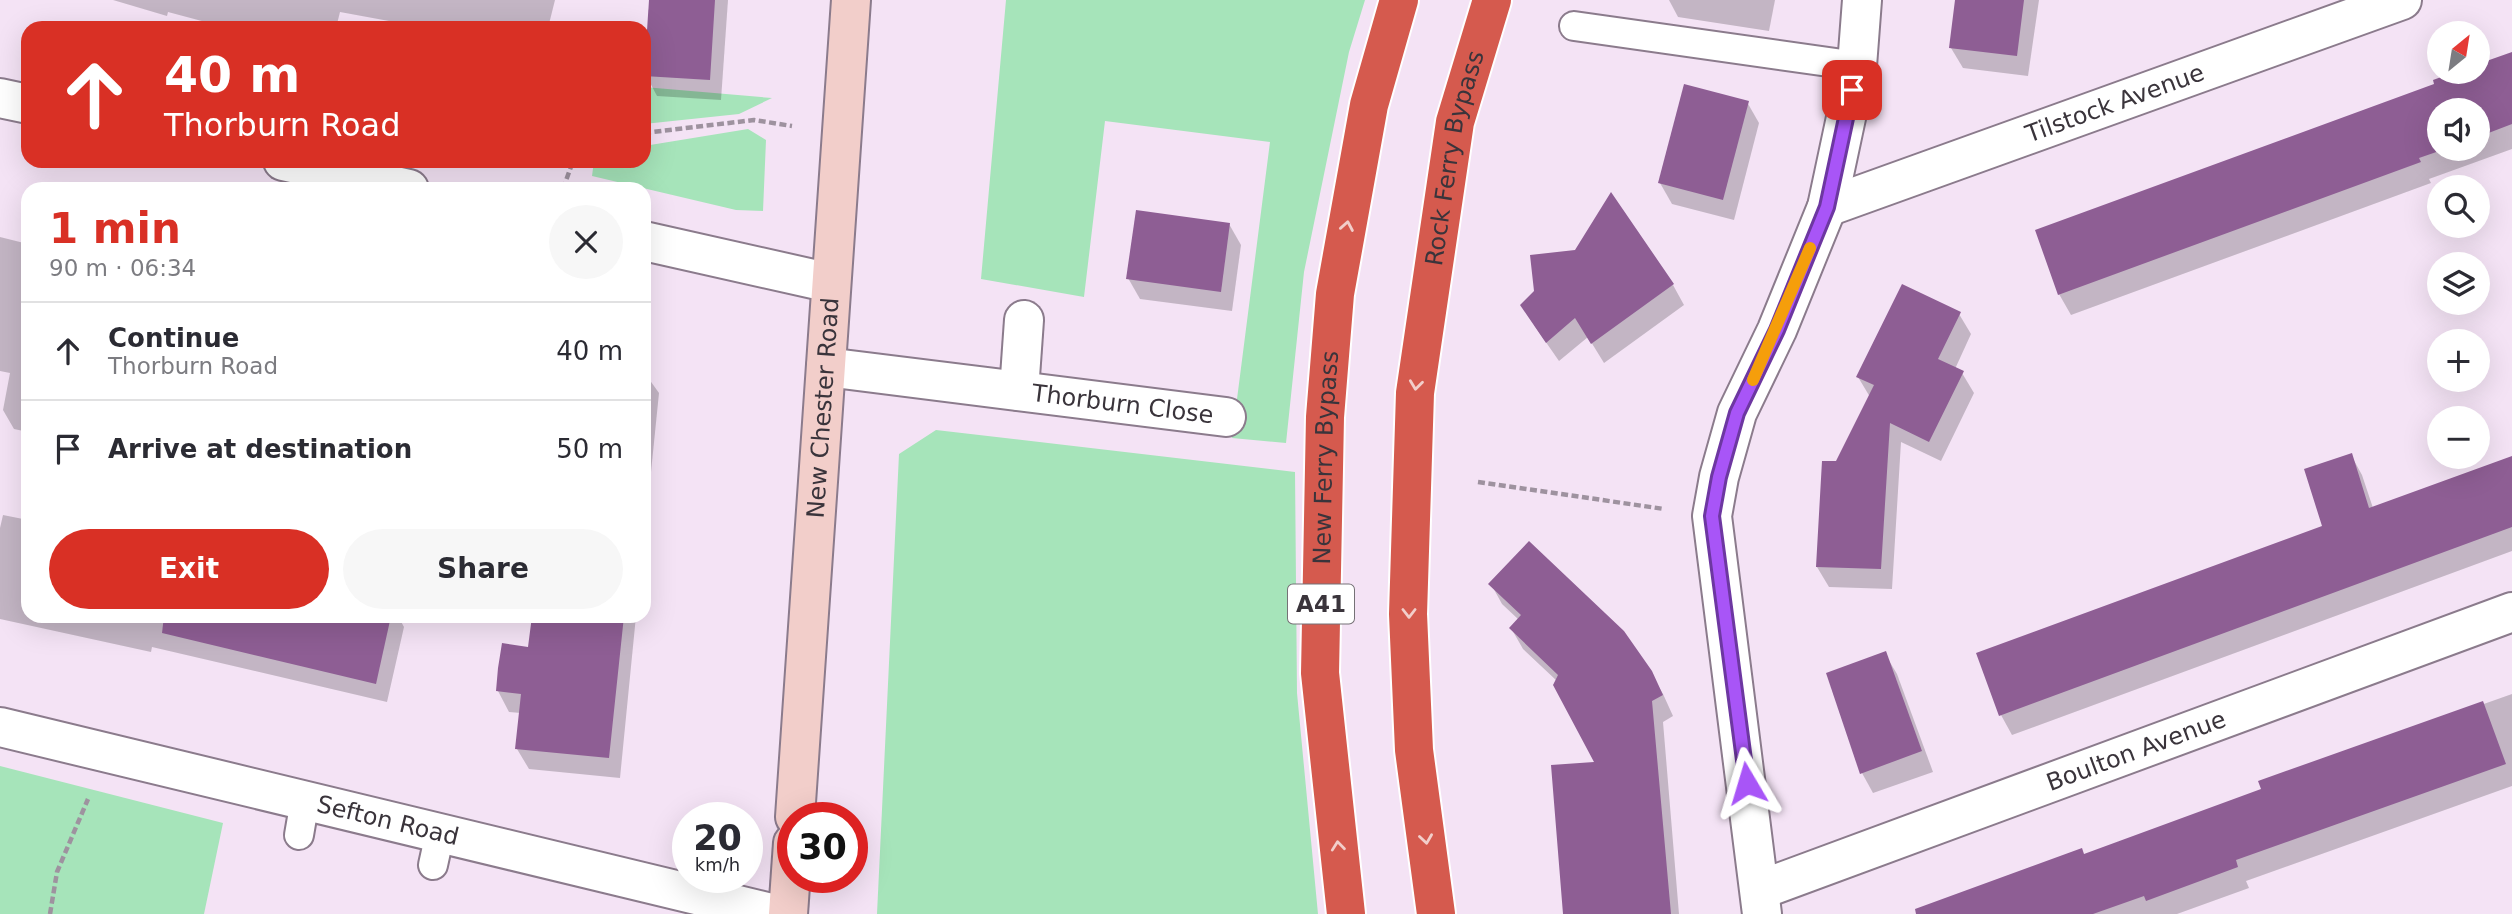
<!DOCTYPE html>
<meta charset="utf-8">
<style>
body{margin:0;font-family:"DejaVu Sans",sans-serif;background:#f7f7f7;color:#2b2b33;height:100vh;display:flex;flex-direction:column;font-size:26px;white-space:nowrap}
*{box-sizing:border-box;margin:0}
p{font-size:23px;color:#7c7c81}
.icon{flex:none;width:38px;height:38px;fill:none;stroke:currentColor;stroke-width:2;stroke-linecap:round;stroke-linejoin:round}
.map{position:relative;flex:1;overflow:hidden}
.side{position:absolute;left:21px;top:182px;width:630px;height:441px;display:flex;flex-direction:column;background:#fff;border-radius:21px;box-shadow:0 7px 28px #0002}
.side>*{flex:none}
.banner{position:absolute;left:21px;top:21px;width:630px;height:147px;border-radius:21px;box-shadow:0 7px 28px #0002;background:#d93025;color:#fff;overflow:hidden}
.needle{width:46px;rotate:30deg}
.buttons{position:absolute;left:2427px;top:21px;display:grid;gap:14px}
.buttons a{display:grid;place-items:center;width:63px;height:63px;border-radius:50%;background:#fff;box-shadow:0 7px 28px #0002;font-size:35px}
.speed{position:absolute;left:672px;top:802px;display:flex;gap:14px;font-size:35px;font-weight:700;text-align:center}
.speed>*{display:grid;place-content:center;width:91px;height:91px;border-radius:50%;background:#fff;box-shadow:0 7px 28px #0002;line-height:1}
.speed small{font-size:18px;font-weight:400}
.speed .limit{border:10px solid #d22;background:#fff;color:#111}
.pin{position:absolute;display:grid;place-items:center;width:60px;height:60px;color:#fff;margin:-30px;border-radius:14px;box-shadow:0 4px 10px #0006}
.me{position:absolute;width:77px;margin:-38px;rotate:353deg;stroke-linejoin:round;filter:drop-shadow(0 0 5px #0008)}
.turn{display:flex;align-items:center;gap:24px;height:147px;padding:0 28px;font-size:32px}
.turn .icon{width:91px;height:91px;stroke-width:2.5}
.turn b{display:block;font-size:49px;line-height:60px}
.round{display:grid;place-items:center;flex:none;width:74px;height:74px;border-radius:37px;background:#f7f7f7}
.headline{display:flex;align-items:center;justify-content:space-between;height:119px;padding:0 28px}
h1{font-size:42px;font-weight:800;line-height:52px;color:#d93025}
.cta{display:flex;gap:14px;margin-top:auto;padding:14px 28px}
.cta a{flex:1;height:80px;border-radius:42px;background:#d93025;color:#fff;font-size:28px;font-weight:800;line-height:80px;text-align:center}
.cta a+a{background:#f7f7f7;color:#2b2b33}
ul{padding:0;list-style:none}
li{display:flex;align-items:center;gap:21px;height:98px;padding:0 28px;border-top:2px solid #e1e1e2}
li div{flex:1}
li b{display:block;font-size:26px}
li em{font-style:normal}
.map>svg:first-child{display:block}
.green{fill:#a6e4ba}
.shadow{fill:#0003;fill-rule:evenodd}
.building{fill:#8e5e94}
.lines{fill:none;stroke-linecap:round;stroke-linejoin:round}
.lane-casing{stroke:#8b7b8c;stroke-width:32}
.street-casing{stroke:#8b7b8c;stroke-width:42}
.secondary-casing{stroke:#8b7b8c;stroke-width:42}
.highway-casing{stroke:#fff;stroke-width:42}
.path{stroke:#9e929f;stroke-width:4.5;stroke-dasharray:7 3.5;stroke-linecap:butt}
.lane{stroke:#fff;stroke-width:28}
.street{stroke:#fff;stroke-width:38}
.secondary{stroke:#f2ceca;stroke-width:38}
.highway{stroke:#d55a4e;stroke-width:38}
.oneway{stroke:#f2ceca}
.route-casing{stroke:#6d37a1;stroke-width:18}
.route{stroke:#a855f7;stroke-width:12}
.slow{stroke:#f59e0b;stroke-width:12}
.labels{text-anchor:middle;stroke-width:7;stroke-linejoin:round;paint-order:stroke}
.shield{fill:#fff;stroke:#757176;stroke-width:2}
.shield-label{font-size:23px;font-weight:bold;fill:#3a343b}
.street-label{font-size:24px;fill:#3a343b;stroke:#fff}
</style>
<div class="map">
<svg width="2512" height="914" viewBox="0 0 2512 914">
<rect width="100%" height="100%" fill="#f4e3f5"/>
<!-- green -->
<g class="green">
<path d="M1006,0H1365L1349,52L1304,272L1286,443L1232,438L1270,142L1105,121L1084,297L981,279Z"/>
<path d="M644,87L772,98L739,114L644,124Z"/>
<path d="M748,129L766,140L763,211L736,210L592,176L594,161H644V146Z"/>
<path d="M936,430L1295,472L1297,693L1318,914H877L899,454Z"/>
<path d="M0,766L223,823L204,914H0Z"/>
</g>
<!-- shadow -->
<g class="shadow">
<path d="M113,0H555L548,28H427L340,12L336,28H228L168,12L167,16Z"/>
<path d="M651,0H728L721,100L657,96L646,75Z"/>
<path d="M1669,0H1775L1769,31L1678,17Z"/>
<path d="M1958,0H2039L2028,76L1963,68L1951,48Z"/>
<path d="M2512,53V149L2429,179L2431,183L2071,315L2059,294L2436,85L2435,81L2460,72H2478V65ZM2440,110H2478V149H2440Z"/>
<path d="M1747,102L1759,123L1734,220L1672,204L1660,183Z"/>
<path d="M1229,224L1241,245L1232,311L1140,299L1128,278Z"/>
<path d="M0,237L28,244V432L14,429L3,410L10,373L0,371Z"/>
<path d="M1673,285L1684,305L1604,363L1588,337L1559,361L1534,325Z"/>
<path d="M1959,314L1971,334L1955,369L1962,373L1974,393L1941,461L1901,442L1892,589L1829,587L1817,567L1837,463L1870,397L1858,377Z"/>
<path d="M644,372L659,393L644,541Z"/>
<path d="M2351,455L2362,475L2373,508L2512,458V551L2012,735L2001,715L2324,527Z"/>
<path d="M3,515L28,520V616H398L404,627L387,702L152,647L151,652L0,619V528Z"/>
<path d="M1491,584L1650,672L1663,694L1673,716L1663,722L1679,914H1565L1597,763L1557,681L1523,649L1511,628L1519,620L1502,604Z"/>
<path d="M534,616H636L620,778L529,769L517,749L521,713L509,712L498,691L530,648Z"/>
<path d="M1885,654L1897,674L1933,772L1873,793L1862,773Z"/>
<path d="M2512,694V786L2246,881L2249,888L2177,914H2003L2085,856L2263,790L2260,783Z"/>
</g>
<!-- building -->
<g class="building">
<path d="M649,0H715L710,80L644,76Z"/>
<path d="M1955,0H2024L2017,56L1949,48Z"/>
<path d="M2512,52V124L2478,137V110H2440V149H2445L2419,158L2421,162L2058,295L2035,230L2434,84L2433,80L2455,72H2478V64Z"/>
<path d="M1684,84L1749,101L1723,200L1658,183Z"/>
<path d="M1611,192L1674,284L1591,344L1575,318L1546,343L1520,305L1534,291L1530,255L1575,250Z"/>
<path d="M1136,210L1230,223L1221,292L1126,279Z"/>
<path d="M1902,284L1961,312L1938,359L1964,371L1929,442L1890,423L1881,569L1816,567L1822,461H1836L1874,385L1856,377Z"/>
<path d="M2352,453L2369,508L2512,456V527L1999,716L1976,653L2322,526L2304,469Z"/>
<path d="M1529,541L1624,631L1652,671L1663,695L1652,701L1671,914H1563L1551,765L1594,762L1553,685L1558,675L1509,628L1521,615L1488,584Z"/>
<path d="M164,616H391L376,684L162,633Z"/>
<path d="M532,616H624L609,758L515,749L521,694L496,691L498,668L502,643L528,647Z"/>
<path d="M1886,651L1922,751L1860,774L1826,673Z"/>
<path d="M2483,701L2506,764L2236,860L2238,867L2146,901L2144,896L2093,914H1916L1915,909L2082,848L2084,854L2261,789L2258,781Z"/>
</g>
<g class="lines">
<defs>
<g id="lane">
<path d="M1574,26L1857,66"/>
<path d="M299,835L305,800"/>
<path d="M433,865L440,833"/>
</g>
<g id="street">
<path d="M0,98L28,104"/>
<path d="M283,161L409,189"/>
<path id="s1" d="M1827,207L2402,0"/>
<path d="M644,241L831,283"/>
<path id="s2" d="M826,367L1226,417"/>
<path d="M1019,391L1024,320"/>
<path id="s3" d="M0,727L775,914"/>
<path id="s4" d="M1760,890L2512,612"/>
<path d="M1762,914L1712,516L1719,477L1737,413L1777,330L1827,207L1857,66L1862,0"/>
</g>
<g id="secondary">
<path id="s5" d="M795,817L851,0"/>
<path d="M788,914L793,843"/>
</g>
<g id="highway">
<path id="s6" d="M1346,914L1320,673L1325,417L1335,294L1369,105L1399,0"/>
<path id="s7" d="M1436,914L1414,750L1408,614L1415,393L1455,122L1492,0"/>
</g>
</defs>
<!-- lane casing -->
<use href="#lane" class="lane-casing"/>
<!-- street casing -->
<use href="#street" class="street-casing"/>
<!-- secondary casing -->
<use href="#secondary" class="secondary-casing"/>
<!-- highway casing -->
<use href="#highway" class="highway-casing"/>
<!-- path -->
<g class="path">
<path d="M644,133L754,120L792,126"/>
<path d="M563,189L573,161"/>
<path d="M1478,482L1664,509"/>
<path d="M50,914L57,872L88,799"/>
</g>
<!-- lane -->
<use href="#lane" class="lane"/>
<!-- street -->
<use href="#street" class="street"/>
<!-- secondary -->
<use href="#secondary" class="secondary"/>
<!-- highway -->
<use href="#highway" class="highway"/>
</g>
<!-- one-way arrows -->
<defs><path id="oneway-chevron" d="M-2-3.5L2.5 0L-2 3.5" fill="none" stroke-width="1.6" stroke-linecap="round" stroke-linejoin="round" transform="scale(1.75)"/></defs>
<g class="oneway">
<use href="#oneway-chevron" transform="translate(1347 226) rotate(-80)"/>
<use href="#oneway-chevron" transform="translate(1416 385) rotate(97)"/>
<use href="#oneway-chevron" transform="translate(1409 613) rotate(90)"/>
<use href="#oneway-chevron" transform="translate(1426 839) rotate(82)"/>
<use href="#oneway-chevron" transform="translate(1338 846) rotate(-96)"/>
</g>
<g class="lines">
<defs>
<path id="route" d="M1747,783L1712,516L1719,477L1737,413L1777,330L1827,207L1852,90"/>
</defs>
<!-- route casing -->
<use href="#route" class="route-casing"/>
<!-- route -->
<use href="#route" class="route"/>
<!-- slow -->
<path class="slow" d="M1753,380L1810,248"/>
</g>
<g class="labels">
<!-- shield labels -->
<rect class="shield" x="1288" y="584.5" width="66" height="39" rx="5"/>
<g class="shield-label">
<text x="1321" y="612">A41</text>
</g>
<!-- street labels -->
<g class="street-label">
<text dy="8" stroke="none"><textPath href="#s1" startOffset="306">Tilstock Avenue</textPath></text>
<text dy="8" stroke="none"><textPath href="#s7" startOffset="761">Rock Ferry Bypass</textPath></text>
<text dy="8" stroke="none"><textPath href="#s2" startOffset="299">Thorburn Close</textPath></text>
<text dy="8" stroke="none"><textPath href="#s5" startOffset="410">New Chester Road</textPath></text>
<text dy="8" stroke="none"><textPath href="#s6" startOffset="458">New Ferry Bypass</textPath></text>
<text dy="8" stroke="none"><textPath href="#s4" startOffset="401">Boulton Avenue</textPath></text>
<text dy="8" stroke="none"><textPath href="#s3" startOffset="399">Sefton Road</textPath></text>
</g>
</g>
</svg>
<div class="buttons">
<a><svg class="needle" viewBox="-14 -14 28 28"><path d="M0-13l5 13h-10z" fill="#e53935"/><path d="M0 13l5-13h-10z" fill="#7c7c81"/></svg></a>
<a><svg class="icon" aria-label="sound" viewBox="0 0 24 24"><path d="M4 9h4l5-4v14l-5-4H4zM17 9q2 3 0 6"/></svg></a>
<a><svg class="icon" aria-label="search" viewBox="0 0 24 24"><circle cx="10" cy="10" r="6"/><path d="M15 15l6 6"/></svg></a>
<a><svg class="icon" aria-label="layers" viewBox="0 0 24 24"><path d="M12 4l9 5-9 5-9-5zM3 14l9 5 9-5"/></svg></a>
<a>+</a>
<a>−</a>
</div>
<div class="speed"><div>20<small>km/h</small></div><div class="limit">30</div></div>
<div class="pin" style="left:1852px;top:90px;background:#d93025"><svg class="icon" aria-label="arrive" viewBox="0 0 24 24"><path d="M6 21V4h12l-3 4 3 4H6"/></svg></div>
<svg class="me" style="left:1747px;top:783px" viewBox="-20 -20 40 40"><path d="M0-17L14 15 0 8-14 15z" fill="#a855f7" stroke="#fff" stroke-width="4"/></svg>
<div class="banner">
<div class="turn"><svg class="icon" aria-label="ahead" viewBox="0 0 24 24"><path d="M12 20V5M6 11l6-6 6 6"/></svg><div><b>40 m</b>Thorburn Road</div></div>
</div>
<section class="side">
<div class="headline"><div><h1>1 min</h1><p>90 m · 06:34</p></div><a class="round"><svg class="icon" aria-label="close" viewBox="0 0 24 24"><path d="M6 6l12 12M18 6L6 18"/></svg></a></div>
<ul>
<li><svg class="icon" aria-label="ahead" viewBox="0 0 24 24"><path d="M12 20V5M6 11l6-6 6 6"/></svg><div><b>Continue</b><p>Thorburn Road</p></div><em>40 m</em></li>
<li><svg class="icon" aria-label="arrive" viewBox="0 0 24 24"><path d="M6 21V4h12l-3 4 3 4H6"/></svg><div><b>Arrive at destination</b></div><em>50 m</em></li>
</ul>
<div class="cta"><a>Exit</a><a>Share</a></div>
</section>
</div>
